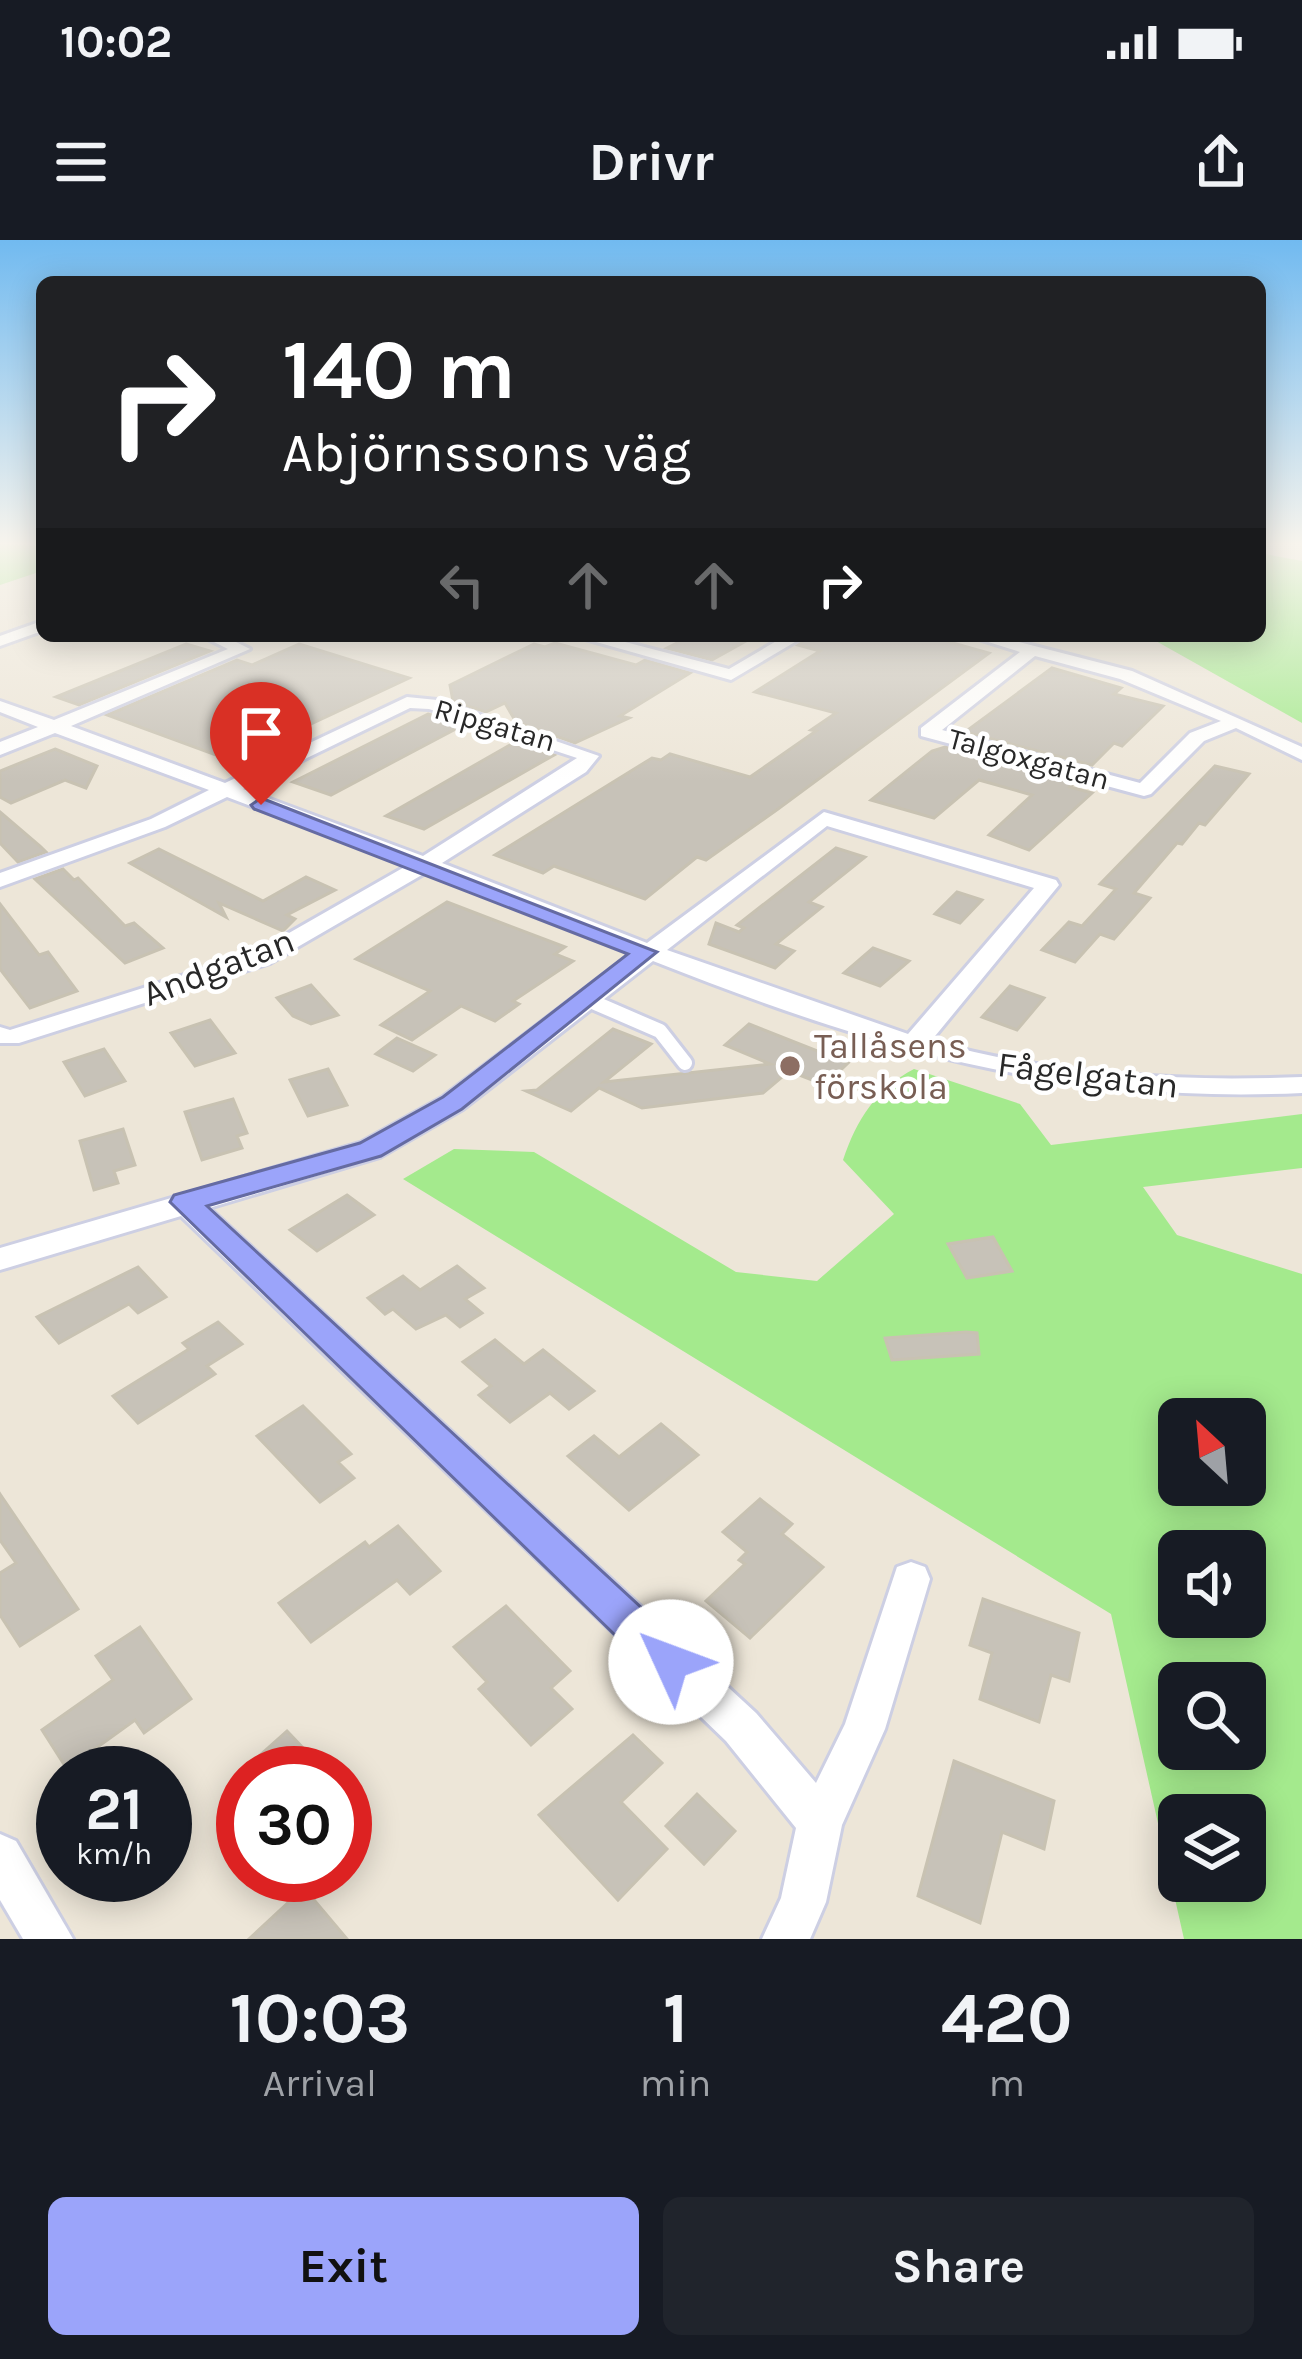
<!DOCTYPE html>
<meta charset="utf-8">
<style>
body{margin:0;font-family:Karla,sans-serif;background:#20242c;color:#f1f3f6;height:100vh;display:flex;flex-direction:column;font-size:45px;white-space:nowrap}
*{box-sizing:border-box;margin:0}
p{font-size:39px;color:#9ea1a6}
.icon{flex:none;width:66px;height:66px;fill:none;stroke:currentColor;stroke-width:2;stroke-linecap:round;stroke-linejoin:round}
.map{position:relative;height:1699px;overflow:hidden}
.sheet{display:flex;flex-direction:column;background:#171b24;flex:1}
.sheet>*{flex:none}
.guide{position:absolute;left:36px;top:36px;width:1230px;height:366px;border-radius:18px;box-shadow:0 6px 30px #0003;background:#202124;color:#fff;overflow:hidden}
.needle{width:78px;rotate:334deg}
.buttons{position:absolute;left:1158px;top:1158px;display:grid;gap:24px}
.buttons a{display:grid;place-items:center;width:108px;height:108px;border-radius:18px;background:#171b24;box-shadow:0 6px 30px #0003;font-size:60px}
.speed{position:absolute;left:36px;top:1506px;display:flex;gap:24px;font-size:60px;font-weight:700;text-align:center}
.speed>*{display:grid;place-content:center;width:156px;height:156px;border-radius:50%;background:#171b24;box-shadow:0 6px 30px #0003;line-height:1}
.speed small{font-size:30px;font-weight:400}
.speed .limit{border:18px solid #d22;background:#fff;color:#111}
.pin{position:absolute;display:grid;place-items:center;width:102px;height:102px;color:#fff;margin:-123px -51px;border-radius:50% 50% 50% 0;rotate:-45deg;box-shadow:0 0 12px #0007}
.pin .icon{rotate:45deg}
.me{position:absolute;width:132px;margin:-66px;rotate:313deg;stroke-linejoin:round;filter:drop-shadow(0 0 9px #0008)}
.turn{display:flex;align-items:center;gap:42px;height:252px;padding:0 48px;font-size:54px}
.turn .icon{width:156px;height:156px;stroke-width:2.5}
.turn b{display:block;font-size:84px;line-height:102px}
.lanes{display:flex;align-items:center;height:114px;padding:0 48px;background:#0003;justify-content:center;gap:60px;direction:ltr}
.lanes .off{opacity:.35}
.eta{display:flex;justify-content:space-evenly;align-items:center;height:204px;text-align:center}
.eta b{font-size:72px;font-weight:700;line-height:84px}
.primary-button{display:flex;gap:24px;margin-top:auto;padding:24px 48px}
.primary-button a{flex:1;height:138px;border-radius:18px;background:#9ba4fa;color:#111;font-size:48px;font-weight:700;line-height:138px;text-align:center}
.primary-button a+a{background:#20242c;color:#f1f3f6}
.status{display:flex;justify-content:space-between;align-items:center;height:84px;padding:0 60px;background:#171b24;direction:ltr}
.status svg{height:33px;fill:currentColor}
header{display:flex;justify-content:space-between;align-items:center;height:156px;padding:0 48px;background:#171b24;font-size:54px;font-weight:700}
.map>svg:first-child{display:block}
.green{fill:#a4ea8d;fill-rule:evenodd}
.building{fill:#c7c2b8;stroke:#c8c2b2;stroke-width:3}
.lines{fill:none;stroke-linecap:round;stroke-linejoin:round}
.lane-casing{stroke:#cdcfe3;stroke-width:20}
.street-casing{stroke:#cdcfe3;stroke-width:6}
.lane{stroke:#fff;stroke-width:14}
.street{fill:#fff;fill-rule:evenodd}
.route{fill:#9ba4fa;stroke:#656ba2;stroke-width:3}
.education-dot{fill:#8d6e63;stroke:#fff;stroke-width:4.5}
.labels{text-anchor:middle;stroke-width:9;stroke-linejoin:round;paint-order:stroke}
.far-street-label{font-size:30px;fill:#282828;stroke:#fff}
.street-label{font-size:36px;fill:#282828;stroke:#fff}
.education-label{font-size:36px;fill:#785e54;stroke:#fff;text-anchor:start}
</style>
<div class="status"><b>10:02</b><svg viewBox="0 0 49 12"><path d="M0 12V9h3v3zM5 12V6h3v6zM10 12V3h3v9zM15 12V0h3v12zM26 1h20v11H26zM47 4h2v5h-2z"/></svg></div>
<header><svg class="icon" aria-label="menu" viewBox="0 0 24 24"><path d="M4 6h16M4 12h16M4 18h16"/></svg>Drivr<svg class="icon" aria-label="share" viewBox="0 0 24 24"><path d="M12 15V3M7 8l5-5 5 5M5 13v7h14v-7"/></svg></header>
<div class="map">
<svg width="1302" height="1699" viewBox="0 0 1302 1699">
<rect width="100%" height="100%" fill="#ede6d8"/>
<!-- green -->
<g class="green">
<path d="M0,304L42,306V331L0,345Z"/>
<path d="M1260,313L1302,321V483L1147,396H1260Z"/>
<path d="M914,829L1020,864L1051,905L1302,874V928L1143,947L1177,995L1302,1034V1699H1184L1111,1374L403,939L454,909L534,912L736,1032L817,1041L894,974L843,920C857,879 876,849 914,829ZM1179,1179H1245V1245H1179ZM1179,1311H1245V1377H1179ZM1179,1443H1245V1509H1179ZM1179,1575H1245V1641H1179Z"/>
</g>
<!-- building -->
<g class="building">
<path d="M691,396H755L712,420L667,408Z"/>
<path d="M809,396H928L989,413L778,569L706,620L697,617L645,659L554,626L543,633L495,615L652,518L661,520L670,514L750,537L816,491L811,490L836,473L755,452L820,411L798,405Z"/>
<path d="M555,403L636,425L645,420L690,433L620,476L629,478L575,503L516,482L505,463L486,472L453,461L450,445L534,404L545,407Z"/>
<path d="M186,404L210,411L79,465L56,457Z"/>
<path d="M299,404L409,438L232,521L107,475L237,420L252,425Z"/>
<path d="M1052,428L1121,448L1114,454L1163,466L1122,506L1114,503L1092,525L965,492Z"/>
<path d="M428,474L463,485L331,555L293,542Z"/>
<path d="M515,502L554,515L424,589L386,576Z"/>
<path d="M945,507L1075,542L1070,547L1092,553L1029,610L989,595L1032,555L979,540L934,578L871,560L932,511Z"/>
<path d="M55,509L97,526L86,548L65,540L11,563L0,557V531Z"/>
<path d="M1215,526L1249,534L1205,585L1199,583L1182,604L1177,603L1134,653L1150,658L1114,699L1100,694L1075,722L1042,710L1069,682L1082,686L1116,649L1100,644Z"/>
<path d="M0,572L40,606L46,612L18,622L0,603Z"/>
<path d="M836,608L865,617L809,662L822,667L776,704L794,711L775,728L709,704L716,683L739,692L744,688L737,685Z"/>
<path d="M159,609L263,661L306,637L335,650L287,675L295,679L283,691L219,663L226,677L130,623Z"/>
<path d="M63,629L74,640L78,638L125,686L134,683L163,708L125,723L35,639Z"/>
<path d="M957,652L982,660L960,683L935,674Z"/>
<path d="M447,662L565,707L555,714L573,721L513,761L519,764L495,781L461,766L412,800L381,785L430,751L356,719Z"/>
<path d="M0,664L39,715L48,712L77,751L30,768L0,729Z"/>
<path d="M873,708L909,721L880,746L844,733Z"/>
<path d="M311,745L338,775L311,784L293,776L277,758Z"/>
<path d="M1010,746L1044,758L1017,790L982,777Z"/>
<path d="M210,780L235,813L195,826L171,793Z"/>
<path d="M749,784L848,823L825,845L789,831L763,853L642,868L599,848L571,871L526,851L537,850L613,789L651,804L604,842L770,824L725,805Z"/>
<path d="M397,798L435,815L413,831L376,814Z"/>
<path d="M104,809L125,841L85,856L64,822Z"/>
<path d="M328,829L347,865L308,876L290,840Z"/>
<path d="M233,859L247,893L237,896L242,908L202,920L185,872Z"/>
<path d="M123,889L135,925L114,931L118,943L94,950L80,901Z"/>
<path d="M347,955L374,975L317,1011L290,990Z"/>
<path d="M993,997L1012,1031L967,1038L948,1004Z"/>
<path d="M457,1026L484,1048L465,1059L482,1073L460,1087L446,1075L416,1089L393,1069L385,1074L368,1058L403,1036L420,1050Z"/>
<path d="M138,1027L166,1057L138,1073L129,1064L59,1103L37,1077Z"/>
<path d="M218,1082L242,1104L207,1126L215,1134L138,1183L113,1156L189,1109L183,1103Z"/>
<path d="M966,1092L977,1093L979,1114L892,1120L885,1098Z"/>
<path d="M495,1100L524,1124L543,1110L594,1151L569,1169L550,1153L510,1182L479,1155L491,1146L463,1122Z"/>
<path d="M303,1166L351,1214L338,1222L354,1238L320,1262L257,1196Z"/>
<path d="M661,1184L698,1215L629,1270L568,1216L594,1196L619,1217Z"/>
<path d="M0,1254L78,1369L20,1406L0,1375V1333L16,1323L0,1300Z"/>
<path d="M760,1259L792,1284L782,1294L823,1327L750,1398L706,1361L745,1324L739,1320L747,1312L723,1292Z"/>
<path d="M398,1286L440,1331L410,1354L397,1340L311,1402L279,1363L365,1302L369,1307Z"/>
<path d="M983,1359L1079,1393L1069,1441L1051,1435L1039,1482L980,1459L992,1413L970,1405Z"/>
<path d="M506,1366L570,1431L551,1448L572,1469L531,1505L479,1449L487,1442L454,1407Z"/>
<path d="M140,1387L191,1459L144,1493L135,1480L67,1529L42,1490L113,1440L96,1416Z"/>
<path d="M287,1491L327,1533H240Z"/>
<path d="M633,1495L662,1523L621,1562L667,1609L618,1660L539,1575Z"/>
<path d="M954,1521L1054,1561L1044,1609L1002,1592L980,1683L918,1656Z"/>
<path d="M697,1554L735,1591L704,1624L666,1586Z"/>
<path d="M304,1648L347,1699H249Z"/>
</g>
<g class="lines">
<defs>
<path id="lane" d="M586,759L660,791L685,823"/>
<g id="street">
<path d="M42,381V391L0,406V396Z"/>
<path d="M202,396H224L250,409L71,486L225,543L407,457L437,460L599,516L586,532L442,623L647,703L824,572L1056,640L1059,645L931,801C1051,835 1177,842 1302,837V853C1059,864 876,809 653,721L463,869L380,917L209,968L756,1473L816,1543L845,1484L897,1327L911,1322L925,1327L930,1339L885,1489L842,1585L826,1662L810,1699H762L781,1658L796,1588L726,1501L181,976L0,1030V1008L360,903L443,857L632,713L427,632L270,723L19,803H0V787L10,790L254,713L408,625L227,557L165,587L0,647V633L151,579L209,550L55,493L0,515V502L38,487L0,472V461L54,480L228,409ZM410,468L429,469L577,518L423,616L243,549ZM827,586L1034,648L908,794L667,710Z"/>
<path d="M575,396H602L729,429L785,396H805L731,440Z"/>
<path d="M969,396H996L1132,431L1302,507V520L1236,488L1204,501L1151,554L1144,556L921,496V488L1020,412ZM1035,416L1120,439L1221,481L1190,493L1140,543L942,490Z"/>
<path d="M0,1594L16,1601L73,1699H23L0,1660Z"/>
</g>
</defs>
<!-- lane casing -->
<use href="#lane" class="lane-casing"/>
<!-- street casing -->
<use href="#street" class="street-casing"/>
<!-- lane -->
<use href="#lane" class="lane"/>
<!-- street -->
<use href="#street" class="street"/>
</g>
<!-- sky -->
<linearGradient id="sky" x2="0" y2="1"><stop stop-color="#71baf0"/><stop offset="0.56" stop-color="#f7f4ed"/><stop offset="1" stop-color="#f7f4ed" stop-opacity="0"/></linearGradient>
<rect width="1302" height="542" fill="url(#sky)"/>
<!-- route -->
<path class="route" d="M261,558L657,712L462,869L381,916L207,966L685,1408L691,1422L685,1435L671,1441L656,1435L170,962L174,955L360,903L443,857L628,714L254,569L251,565Z"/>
<!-- markers -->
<circle class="education-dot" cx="790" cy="826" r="12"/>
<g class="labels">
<!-- far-street labels -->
<g class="far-street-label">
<text transform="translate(495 485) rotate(16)" y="10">Ripgatan</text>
<text transform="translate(1029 519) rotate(15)" y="10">Talgoxgatan</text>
</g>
<!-- street labels -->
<g class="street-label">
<text transform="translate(218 726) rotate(-21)" y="13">Andgatan</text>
<text transform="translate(1088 834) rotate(7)" y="13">Fågelgatan</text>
</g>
<!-- education labels -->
<g class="education-label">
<text x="814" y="818">Tallåsens<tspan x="814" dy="41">förskola</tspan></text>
</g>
</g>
</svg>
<div class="buttons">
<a><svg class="needle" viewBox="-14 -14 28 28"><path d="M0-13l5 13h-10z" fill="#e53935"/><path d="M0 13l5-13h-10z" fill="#9ea1a6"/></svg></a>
<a><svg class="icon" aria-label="sound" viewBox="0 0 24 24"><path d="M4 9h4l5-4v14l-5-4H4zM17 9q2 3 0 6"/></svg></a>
<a><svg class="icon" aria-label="search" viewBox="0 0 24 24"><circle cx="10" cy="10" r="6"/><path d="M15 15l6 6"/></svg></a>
<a><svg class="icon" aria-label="layers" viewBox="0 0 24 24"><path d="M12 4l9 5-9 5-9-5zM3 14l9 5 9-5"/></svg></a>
</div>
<div class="speed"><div>21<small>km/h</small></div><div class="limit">30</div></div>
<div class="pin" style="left:261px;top:565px;background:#d93025"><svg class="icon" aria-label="arrive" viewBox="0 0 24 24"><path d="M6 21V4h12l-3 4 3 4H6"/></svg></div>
<svg class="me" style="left:671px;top:1422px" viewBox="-20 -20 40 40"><circle r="19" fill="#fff"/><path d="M0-13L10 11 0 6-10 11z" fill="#9ba4fa"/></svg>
<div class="guide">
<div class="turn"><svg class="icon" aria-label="right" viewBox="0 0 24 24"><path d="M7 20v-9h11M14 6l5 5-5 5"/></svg><div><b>140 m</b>Abjörnssons väg</div></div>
<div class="lanes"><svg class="icon off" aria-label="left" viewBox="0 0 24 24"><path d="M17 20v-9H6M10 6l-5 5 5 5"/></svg><svg class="icon off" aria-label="ahead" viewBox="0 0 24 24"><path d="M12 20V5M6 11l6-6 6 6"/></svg><svg class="icon off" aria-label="ahead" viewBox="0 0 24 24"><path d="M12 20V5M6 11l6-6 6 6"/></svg><svg class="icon" aria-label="right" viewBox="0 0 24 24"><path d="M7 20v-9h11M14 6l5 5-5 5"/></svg></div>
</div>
</div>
<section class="sheet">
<div class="eta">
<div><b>10:03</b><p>Arrival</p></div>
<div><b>1</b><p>min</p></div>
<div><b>420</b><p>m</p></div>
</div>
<div class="primary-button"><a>Exit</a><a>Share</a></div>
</section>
